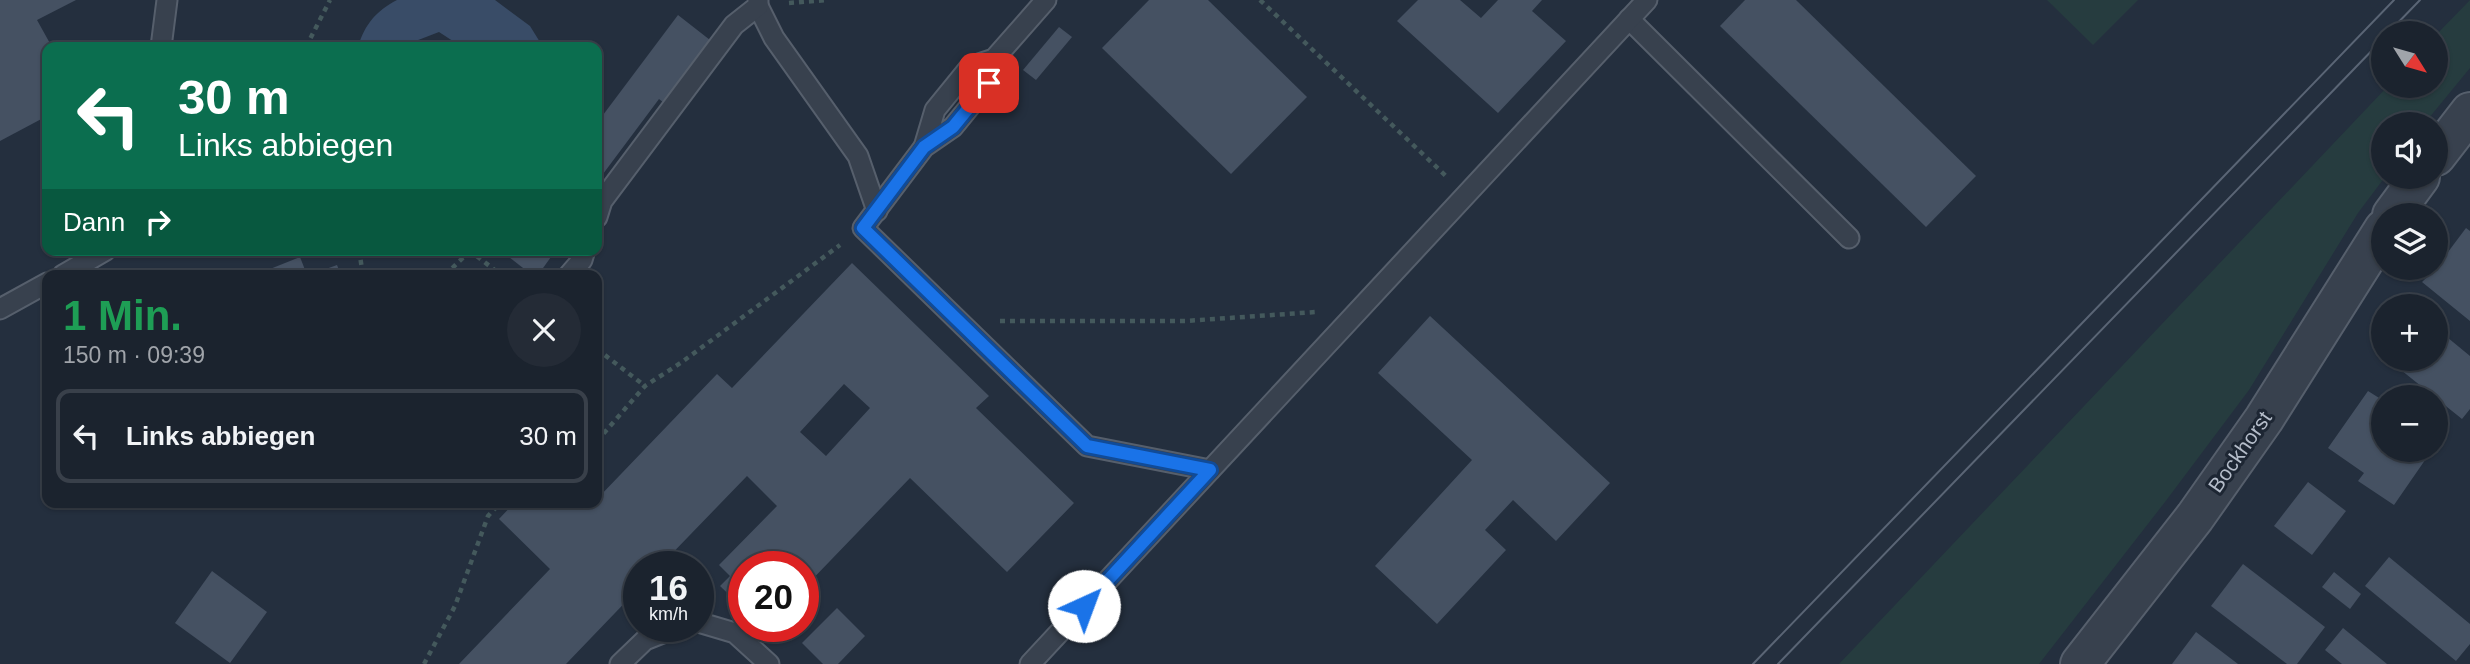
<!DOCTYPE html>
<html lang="de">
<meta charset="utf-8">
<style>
body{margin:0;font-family:Helvetica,sans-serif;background:#242b36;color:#f1f3f6;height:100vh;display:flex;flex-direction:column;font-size:26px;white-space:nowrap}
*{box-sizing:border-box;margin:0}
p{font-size:23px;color:#a0a4aa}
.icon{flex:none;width:38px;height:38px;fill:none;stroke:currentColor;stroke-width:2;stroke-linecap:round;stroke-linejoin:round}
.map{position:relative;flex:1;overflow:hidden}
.sheet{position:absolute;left:42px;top:270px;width:560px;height:238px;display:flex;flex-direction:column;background:#1b232e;border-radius:14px;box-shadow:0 2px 5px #0004,0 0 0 2px #39404a}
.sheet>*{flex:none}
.top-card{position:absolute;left:42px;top:42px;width:560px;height:214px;border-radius:14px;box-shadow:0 2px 5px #0004,0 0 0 2px #39404a;background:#0b6e4f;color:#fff;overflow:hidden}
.needle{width:46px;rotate:127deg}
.buttons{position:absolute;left:2371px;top:21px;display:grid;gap:14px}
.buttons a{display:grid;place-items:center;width:77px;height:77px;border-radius:50%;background:#1b232e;box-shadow:0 2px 5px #0004,0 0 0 2px #39404a;font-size:35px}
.speed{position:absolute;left:623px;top:551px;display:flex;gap:14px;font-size:35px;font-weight:700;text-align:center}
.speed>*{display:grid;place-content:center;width:91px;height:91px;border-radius:50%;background:#1b232e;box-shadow:0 2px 5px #0004,0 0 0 2px #39404a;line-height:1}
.speed small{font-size:18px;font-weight:400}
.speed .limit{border:10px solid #d22;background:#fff;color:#111}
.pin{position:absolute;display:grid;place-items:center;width:60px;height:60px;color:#fff;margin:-30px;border-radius:14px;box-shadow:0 4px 10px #0006}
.me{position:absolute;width:77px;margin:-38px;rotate:43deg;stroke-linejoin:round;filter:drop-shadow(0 0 5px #0008)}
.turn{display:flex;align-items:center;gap:24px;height:147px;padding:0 21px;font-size:32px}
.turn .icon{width:91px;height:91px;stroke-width:2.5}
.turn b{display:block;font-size:49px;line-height:60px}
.then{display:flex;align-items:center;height:66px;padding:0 21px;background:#0003;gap:14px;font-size:26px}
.round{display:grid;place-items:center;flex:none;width:74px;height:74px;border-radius:37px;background:#242b36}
.head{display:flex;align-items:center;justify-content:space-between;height:119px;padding:0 21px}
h1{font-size:42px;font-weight:700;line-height:52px;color:#1e9e55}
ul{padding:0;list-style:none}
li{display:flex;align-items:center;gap:21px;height:94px;margin:0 14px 10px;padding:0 7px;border:4px solid #39404a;border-radius:14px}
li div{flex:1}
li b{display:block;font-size:26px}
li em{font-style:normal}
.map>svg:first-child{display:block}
.green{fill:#263c3f}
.water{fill:#394c67}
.building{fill:#455162;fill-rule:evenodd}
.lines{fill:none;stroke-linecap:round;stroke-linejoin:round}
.service-casing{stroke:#565f6c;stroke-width:23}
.minor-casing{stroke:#565f6c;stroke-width:42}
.path{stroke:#44595c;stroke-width:4.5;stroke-dasharray:5 5;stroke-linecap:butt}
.service{stroke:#38414e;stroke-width:19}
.minor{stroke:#38414e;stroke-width:38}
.tram{stroke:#5a6575;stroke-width:2}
.route-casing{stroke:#114b97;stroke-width:18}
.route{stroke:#1a73e8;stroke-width:12}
.labels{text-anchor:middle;stroke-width:6;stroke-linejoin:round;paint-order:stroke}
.street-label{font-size:21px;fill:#b4bcc9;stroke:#1d2633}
</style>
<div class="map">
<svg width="2470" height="664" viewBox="0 0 2470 664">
<rect width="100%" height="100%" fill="#242f3e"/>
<!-- green -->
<g class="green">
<path d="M2047,0H2138L2093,45Z"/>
<path d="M2470,0V68L2424,124H2384L2385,177L2358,213L2249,390L2165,502L2039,664H1839L2388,86H2436V35Z"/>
</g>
<!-- water -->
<path class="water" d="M397,0H495L530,26L543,47H462L439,32L413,42L411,47H358C365,24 376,11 397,0Z"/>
<!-- building -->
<g class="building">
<path d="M0,0H76L37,20L52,47H47V116L0,141Z"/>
<path d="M1149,0H1208L1307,97L1231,174L1102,48Z"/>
<path d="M1418,0H1460L1481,18L1498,0H1542L1532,11L1566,41L1498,113L1397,21Z"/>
<path d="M1745,0H1796L1976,176L1926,227L1720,26Z"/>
<path d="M678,15L710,40L664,103L659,99L597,182V123Z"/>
<path d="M1059,27L1072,37L1036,80L1023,70Z"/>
<path d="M2466,228L2470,231V321L2422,282L2436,268Z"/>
<path d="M500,250H556L538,275H532Z"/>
<path d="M300,257L307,275H272L270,269Z"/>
<path d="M852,263L989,396L976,408L1074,503L1007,572L910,478L803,589V567H744V609L720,586L730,576L719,565L777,506L747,476L659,567H639V588L566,664H459L550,569L499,519L515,502H597V499L717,374L732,388ZM844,384L870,408L826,456L800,432Z"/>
<path d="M337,265L341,275H312V274Z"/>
<path d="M1430,316L1610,483L1556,541L1513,500L1485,530L1506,550L1437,624L1375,566L1472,460L1378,373Z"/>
<path d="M2436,328L2470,356V409L2462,419L2396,366L2402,359H2436Z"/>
<path d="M2368,391L2384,401V450H2432L2394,505L2358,481L2364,473L2328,448Z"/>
<path d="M2308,482L2346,511L2312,555L2274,526Z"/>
<path d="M2389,557L2470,624V644L2456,661L2365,586Z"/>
<path d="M2243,564L2325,627L2297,664H2287L2211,606Z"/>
<path d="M212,571L267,612L230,663L175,623Z"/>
<path d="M2334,572L2361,594L2350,609L2322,587Z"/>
<path d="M837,608L865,636L838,664H823L802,643Z"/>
<path d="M2343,628L2387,664H2342L2325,650Z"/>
<path d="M2196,632L2238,664H2172Z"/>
</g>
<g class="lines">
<defs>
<g id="service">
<path d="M758,6L774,38L858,156L877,211"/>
<path d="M1629,19L1849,238"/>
<path d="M161,47L167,0"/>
<path d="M994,59L989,83L953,127L924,147L863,228L1087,446L1210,470"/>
<path d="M924,147L935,110L970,67L994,59L1046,0"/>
<path d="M597,217L602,201L734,25L758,6V0"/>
<path d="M63,275L106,250"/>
<path d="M569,275L582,260L585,250"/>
<path d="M0,309L47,283"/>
<path d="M698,622L735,633L769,664"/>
<path d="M620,664L645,640L680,626"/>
<path d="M1030,664L1647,0"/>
</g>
<g id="minor">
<path d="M2436,156L2470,112"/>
<path d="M2392,215L2420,177"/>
<path d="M2080,664L2195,517L2264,419L2384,229"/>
</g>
</defs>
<!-- service casing -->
<use href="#service" class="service-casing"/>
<!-- minor casing -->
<use href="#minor" class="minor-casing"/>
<!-- path -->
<g class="path">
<path d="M1260,0L1447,177"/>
<path d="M789,3L827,0"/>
<path d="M306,47L330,0"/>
<path d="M359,250L363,275"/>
<path d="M469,250L501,275"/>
<path d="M445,275L470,251"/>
<path d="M1000,321H1185L1316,312"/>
<path d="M597,349L645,386"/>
<path d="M597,441L645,386L682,362L840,245"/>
<path d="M424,664L455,606L488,516L501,502"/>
</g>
<!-- service -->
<use href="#service" class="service"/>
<!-- minor -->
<use href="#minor" class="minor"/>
<!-- tram -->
<g class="tram">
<path d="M2388,33L2420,0"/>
<path d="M1753,664L2394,0"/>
<path d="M1778,664L2384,38"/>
</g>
</g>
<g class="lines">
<defs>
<path id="route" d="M989,83L953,127L924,147L863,228L1087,446L1210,470L1084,606"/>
</defs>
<!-- route casing -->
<use href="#route" class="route-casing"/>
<!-- route -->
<use href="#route" class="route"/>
</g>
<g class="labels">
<!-- street labels -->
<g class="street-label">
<text transform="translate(2240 452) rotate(-55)" y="7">Bockhorst</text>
</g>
</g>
</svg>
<div class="buttons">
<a><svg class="needle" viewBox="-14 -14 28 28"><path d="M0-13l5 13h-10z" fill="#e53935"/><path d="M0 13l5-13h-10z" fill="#a0a4aa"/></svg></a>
<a><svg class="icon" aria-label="sound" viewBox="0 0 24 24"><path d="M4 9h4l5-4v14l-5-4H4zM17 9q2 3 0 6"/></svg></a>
<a><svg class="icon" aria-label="layers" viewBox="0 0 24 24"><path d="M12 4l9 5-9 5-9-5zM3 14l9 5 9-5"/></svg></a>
<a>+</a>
<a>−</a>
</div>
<div class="speed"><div>16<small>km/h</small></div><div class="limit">20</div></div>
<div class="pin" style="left:989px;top:83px;background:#d93025"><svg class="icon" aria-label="arrive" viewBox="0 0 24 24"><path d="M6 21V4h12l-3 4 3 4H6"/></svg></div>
<svg class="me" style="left:1084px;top:606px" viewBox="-20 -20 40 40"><circle r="19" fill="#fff"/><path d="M0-13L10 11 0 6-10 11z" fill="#1a73e8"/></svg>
<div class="top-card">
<div class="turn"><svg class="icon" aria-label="left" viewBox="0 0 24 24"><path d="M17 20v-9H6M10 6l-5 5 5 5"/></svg><div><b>30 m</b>Links abbiegen</div></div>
<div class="then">Dann<svg class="icon" aria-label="right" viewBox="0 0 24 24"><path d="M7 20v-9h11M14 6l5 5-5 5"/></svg></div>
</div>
<section class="sheet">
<div class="head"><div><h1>1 Min.</h1><p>150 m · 09:39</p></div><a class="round"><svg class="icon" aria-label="close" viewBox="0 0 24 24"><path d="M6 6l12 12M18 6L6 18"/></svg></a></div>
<ul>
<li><svg class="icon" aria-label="left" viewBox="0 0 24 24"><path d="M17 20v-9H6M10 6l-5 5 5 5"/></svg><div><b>Links abbiegen</b></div><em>30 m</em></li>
</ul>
</section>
</div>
